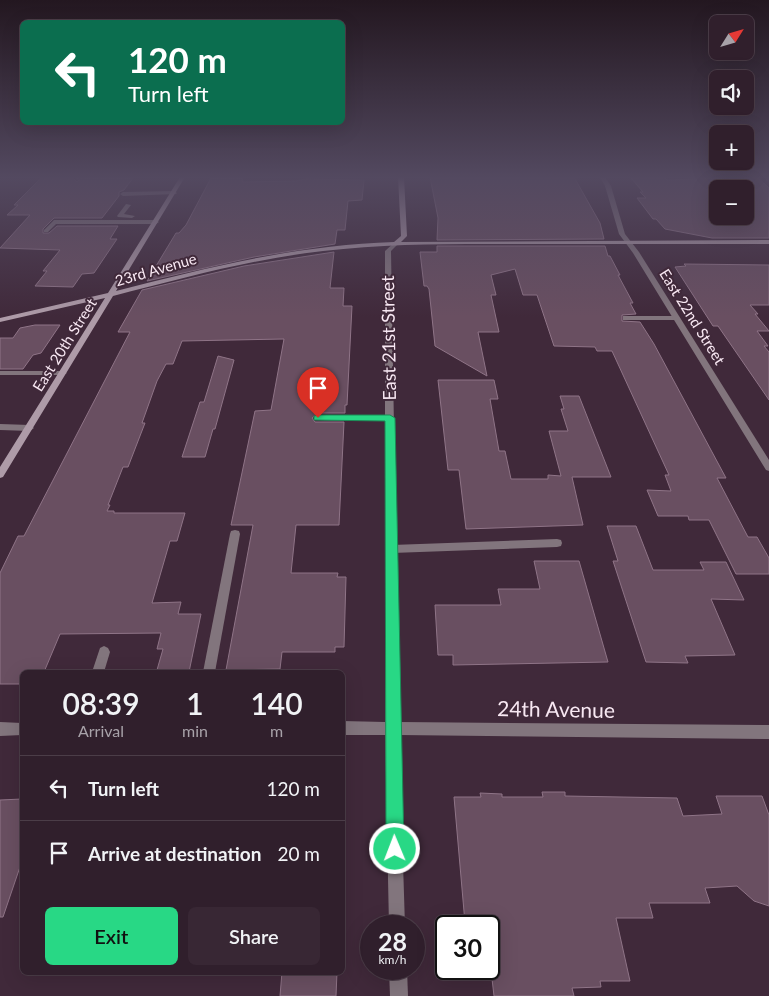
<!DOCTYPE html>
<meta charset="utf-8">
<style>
body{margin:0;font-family:Lato,sans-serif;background:#382734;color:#f1f3f6;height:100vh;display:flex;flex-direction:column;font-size:19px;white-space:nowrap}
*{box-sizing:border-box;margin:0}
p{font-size:16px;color:#a8a2a9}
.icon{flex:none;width:28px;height:28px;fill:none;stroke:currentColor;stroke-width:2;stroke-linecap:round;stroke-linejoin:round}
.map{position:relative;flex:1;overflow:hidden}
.panel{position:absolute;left:20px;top:670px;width:325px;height:305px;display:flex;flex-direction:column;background:#301f2c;border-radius:8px;box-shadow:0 5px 20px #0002,0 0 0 1px #4b3d48}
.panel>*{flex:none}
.top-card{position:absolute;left:20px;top:20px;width:325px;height:105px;border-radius:8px;box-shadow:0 5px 20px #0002,0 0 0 1px #4b3d48;background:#0b6e4f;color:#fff;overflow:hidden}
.needle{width:32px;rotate:53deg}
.controls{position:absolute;left:709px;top:15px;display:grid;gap:10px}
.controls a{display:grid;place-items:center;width:45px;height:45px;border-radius:8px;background:#301f2c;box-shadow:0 5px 20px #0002,0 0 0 1px #4b3d48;font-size:25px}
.speed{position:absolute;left:360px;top:915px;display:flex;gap:10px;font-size:25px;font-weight:700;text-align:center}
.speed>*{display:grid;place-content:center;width:65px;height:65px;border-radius:50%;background:#301f2c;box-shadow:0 5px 20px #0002,0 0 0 1px #4b3d48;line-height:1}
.speed small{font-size:12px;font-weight:400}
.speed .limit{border:2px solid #111;border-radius:8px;background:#fff;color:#111}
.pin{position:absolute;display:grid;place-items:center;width:42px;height:42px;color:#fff;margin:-51px -21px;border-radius:50% 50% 50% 0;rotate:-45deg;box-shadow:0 0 5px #0007}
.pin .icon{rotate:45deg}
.me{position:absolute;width:55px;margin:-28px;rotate:359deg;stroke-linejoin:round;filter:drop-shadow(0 0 4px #0008)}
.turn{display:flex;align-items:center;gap:18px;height:105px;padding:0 25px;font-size:22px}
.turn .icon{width:65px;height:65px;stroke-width:2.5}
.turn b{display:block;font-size:35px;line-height:42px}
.eta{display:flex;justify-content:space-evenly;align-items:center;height:85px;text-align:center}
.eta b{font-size:30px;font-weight:600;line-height:35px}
.cta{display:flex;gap:10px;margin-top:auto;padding:10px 25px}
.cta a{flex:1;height:58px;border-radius:8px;background:#28d885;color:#111;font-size:20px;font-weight:600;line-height:58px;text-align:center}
.cta a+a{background:#382734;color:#f1f3f6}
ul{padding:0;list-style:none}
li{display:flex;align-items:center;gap:15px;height:65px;padding:0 25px;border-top:1px solid #4b3d48}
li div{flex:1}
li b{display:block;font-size:19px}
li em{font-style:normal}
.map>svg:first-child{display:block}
.building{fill:#694f61;stroke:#8f7487;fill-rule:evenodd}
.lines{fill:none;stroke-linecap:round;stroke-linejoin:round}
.lane{fill:#82757d;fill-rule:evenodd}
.street{fill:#82757d;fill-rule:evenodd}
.secondary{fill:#ae9ba8;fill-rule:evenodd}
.route{fill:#28d885;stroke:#1a8c56}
.labels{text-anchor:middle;stroke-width:4;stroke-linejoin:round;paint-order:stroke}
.far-street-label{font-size:15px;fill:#f8e8f3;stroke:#40293a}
.street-label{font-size:18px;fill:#f8e8f3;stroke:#40293a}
.near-street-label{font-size:21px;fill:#f8e8f3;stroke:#40293a}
</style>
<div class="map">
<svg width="769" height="996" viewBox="0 0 769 996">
<rect width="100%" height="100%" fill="#40293a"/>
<!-- building -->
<g class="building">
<path d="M430,177H574L600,223L604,239L437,240L438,218Z"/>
<path d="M630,177H664L667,180L757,177L769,188V238H712L665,229L656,219H653L637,198H646L640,192H643ZM718,189H745V216H718Z"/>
<path d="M81,178H133L124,190L119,192V196L102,218H54L43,229V233H49L57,226H118L110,239H117L94,273L82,274L73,287L35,286L47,271H43L60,250L0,248L30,215H7L18,205H14L40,179H74L77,182Z"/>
<path d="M211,178H243L242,182L296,181L306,179L364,180L362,200L348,201L345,230H337L335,244L254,257L147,281L176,233H179L186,225Z"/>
<path d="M437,246H605L608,256H610L620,275H618L633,303H630L636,314L622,315V321L640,322L654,344L726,478H717L748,537H757L769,558V574H736L709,520H689L688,516H658L647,490L671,491L665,475H669L612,351H597L595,347L554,346L537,295H523L515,269L491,275L496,295H491L499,332H478L487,376L435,346L429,289L427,286H424L420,252H437Z"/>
<path d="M334,252L330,288H344L343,306H352L347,405H345V413H318L312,418L315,422H344L339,525H296L291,573H338L337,577H346L344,647H335V652H282L280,669L226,670L253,525H231L255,411L271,410L284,339L182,341L173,364H166L157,381L142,423H145L128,467H123L108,505H110L107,511H114V513H185L177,541H170L152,603L181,602L178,614H201L189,672H170L171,670H157L163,649H157L161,633L60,634L44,672H22V684H0V573L18,536H24L130,332H118L142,290L244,266Z"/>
<path d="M684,264L769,265V305H750L758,314H755L769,331H757L768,346H764L769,352V400L718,326H713L675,267L686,266Z"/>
<path d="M35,325H60L41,353L33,355L23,369H0V338H13L20,328Z"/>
<path d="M218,356L234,360L215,429H213L205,457H182L200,402H204Z"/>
<path d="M438,380H494L498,399H490L499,451H505L511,479H548V475L561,476L549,431H568L561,409H564L560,396H579L611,477H572L583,525L466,529L459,470H448Z"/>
<path d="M607,526H636L653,570H704L700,562H726L744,600L711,599L735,655L685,656L688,663L646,662L613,561H618Z"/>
<path d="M534,561H579L608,662L453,665V655H438L435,605H501L498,589H540Z"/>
<path d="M542,792H565V796L677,798L683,816L722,814L716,796H762L769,815V906L754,901L737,886L705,888L710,903H649L653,918H616L630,981H600L601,987L572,988L574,996H494L489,953V923H465L454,797H481L480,793L502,794V797H543Z"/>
<path d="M22,799V861L3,917H0V800Z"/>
<path d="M282,972H337L336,996H280Z"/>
</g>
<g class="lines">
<!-- lane -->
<g class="lane">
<path d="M75,177H80L77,180Z"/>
<path d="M174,191L177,193L176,194L123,196L120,194L123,192Z"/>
<path d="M126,204L131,205L124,214L135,216L132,218L118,217L117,216Z"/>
<path d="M54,220H156L159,222L156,224H56L48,232H44V230Z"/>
<path d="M623,316H676L680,318L676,320H623Z"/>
<path d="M0,371H63L67,373L63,375H0Z"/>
<path d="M318,415H390L394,418L390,421L315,420L314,418Z"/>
<path d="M0,424L30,425L34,428L30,431L0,430Z"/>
<path d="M235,530L239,531L240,534L215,672H203L230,534L231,531Z"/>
<path d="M557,539L561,540L562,543L561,546L557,547L392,553L388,552L387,549L388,546L392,545Z"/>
<path d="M104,646L108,648L110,652L104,672H92L100,648Z"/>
</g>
<!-- street -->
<g class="street">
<path d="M600,177H605L611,186L625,234L639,252L769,460V471L766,470L633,253L619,234L605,186Z"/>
<path d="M396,241L399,243L391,251L399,722L769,725V739L399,735L405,926H389L385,735H342V721L385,722V251Z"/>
<path d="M0,722L22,723V735L0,736Z"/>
<path d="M389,969H407L408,996H390Z"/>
</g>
<!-- secondary -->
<path class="secondary" d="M180,177H185L116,291C209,267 298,245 394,242L401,236L398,177H404L407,236L401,242L769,240V244C688,244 608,244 527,244C459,244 391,243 323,251C252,259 183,278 113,296L3,477L0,478V467L105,298L0,322V318L108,293Z"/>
</g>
<!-- sky -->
<linearGradient id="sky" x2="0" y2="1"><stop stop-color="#231720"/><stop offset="0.56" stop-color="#534960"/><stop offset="1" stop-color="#534960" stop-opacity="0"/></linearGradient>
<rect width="769" height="317" fill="url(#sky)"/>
<!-- route -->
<path class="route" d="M318,415H390L395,418L404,849L401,855L395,858L389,855L386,849L385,421L314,420V416Z"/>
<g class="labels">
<!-- far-street labels -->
<g class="far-street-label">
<text transform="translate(156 270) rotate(-16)" y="5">23rd Avenue</text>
<text transform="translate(692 317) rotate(58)" y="5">East 22nd Street</text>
<text transform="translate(65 345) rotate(-58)" y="5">East 20th Street</text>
</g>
<!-- street labels -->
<g class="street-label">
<text transform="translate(389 338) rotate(-91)" y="6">East 21st Street</text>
</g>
<!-- near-street labels -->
<g class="near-street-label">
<text transform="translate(556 710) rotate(1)" y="7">24th Avenue</text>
</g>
</g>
</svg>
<div class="controls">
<a><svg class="needle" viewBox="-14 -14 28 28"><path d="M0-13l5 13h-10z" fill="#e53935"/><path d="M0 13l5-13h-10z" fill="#a8a2a9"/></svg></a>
<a><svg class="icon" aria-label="sound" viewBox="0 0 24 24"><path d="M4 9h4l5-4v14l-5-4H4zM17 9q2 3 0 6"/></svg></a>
<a>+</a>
<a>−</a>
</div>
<div class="speed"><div>28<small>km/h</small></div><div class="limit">30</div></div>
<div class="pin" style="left:318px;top:418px;background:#d93025"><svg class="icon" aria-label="arrive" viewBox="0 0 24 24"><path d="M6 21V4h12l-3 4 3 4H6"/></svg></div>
<svg class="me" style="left:395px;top:849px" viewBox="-20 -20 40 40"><circle r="17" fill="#28d885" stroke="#fff" stroke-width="3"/><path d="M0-11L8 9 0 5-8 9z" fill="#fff"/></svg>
<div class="top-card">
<div class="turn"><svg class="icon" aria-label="left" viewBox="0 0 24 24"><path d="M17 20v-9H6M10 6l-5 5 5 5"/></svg><div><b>120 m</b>Turn left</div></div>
</div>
<section class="panel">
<div class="eta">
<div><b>08:39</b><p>Arrival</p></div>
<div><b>1</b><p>min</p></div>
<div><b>140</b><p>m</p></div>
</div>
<ul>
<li><svg class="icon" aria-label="left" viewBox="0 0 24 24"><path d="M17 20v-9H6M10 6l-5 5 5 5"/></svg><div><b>Turn left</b></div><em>120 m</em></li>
<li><svg class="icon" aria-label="arrive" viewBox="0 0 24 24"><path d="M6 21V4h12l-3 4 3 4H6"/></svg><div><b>Arrive at destination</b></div><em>20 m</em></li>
</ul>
<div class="cta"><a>Exit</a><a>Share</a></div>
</section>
</div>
